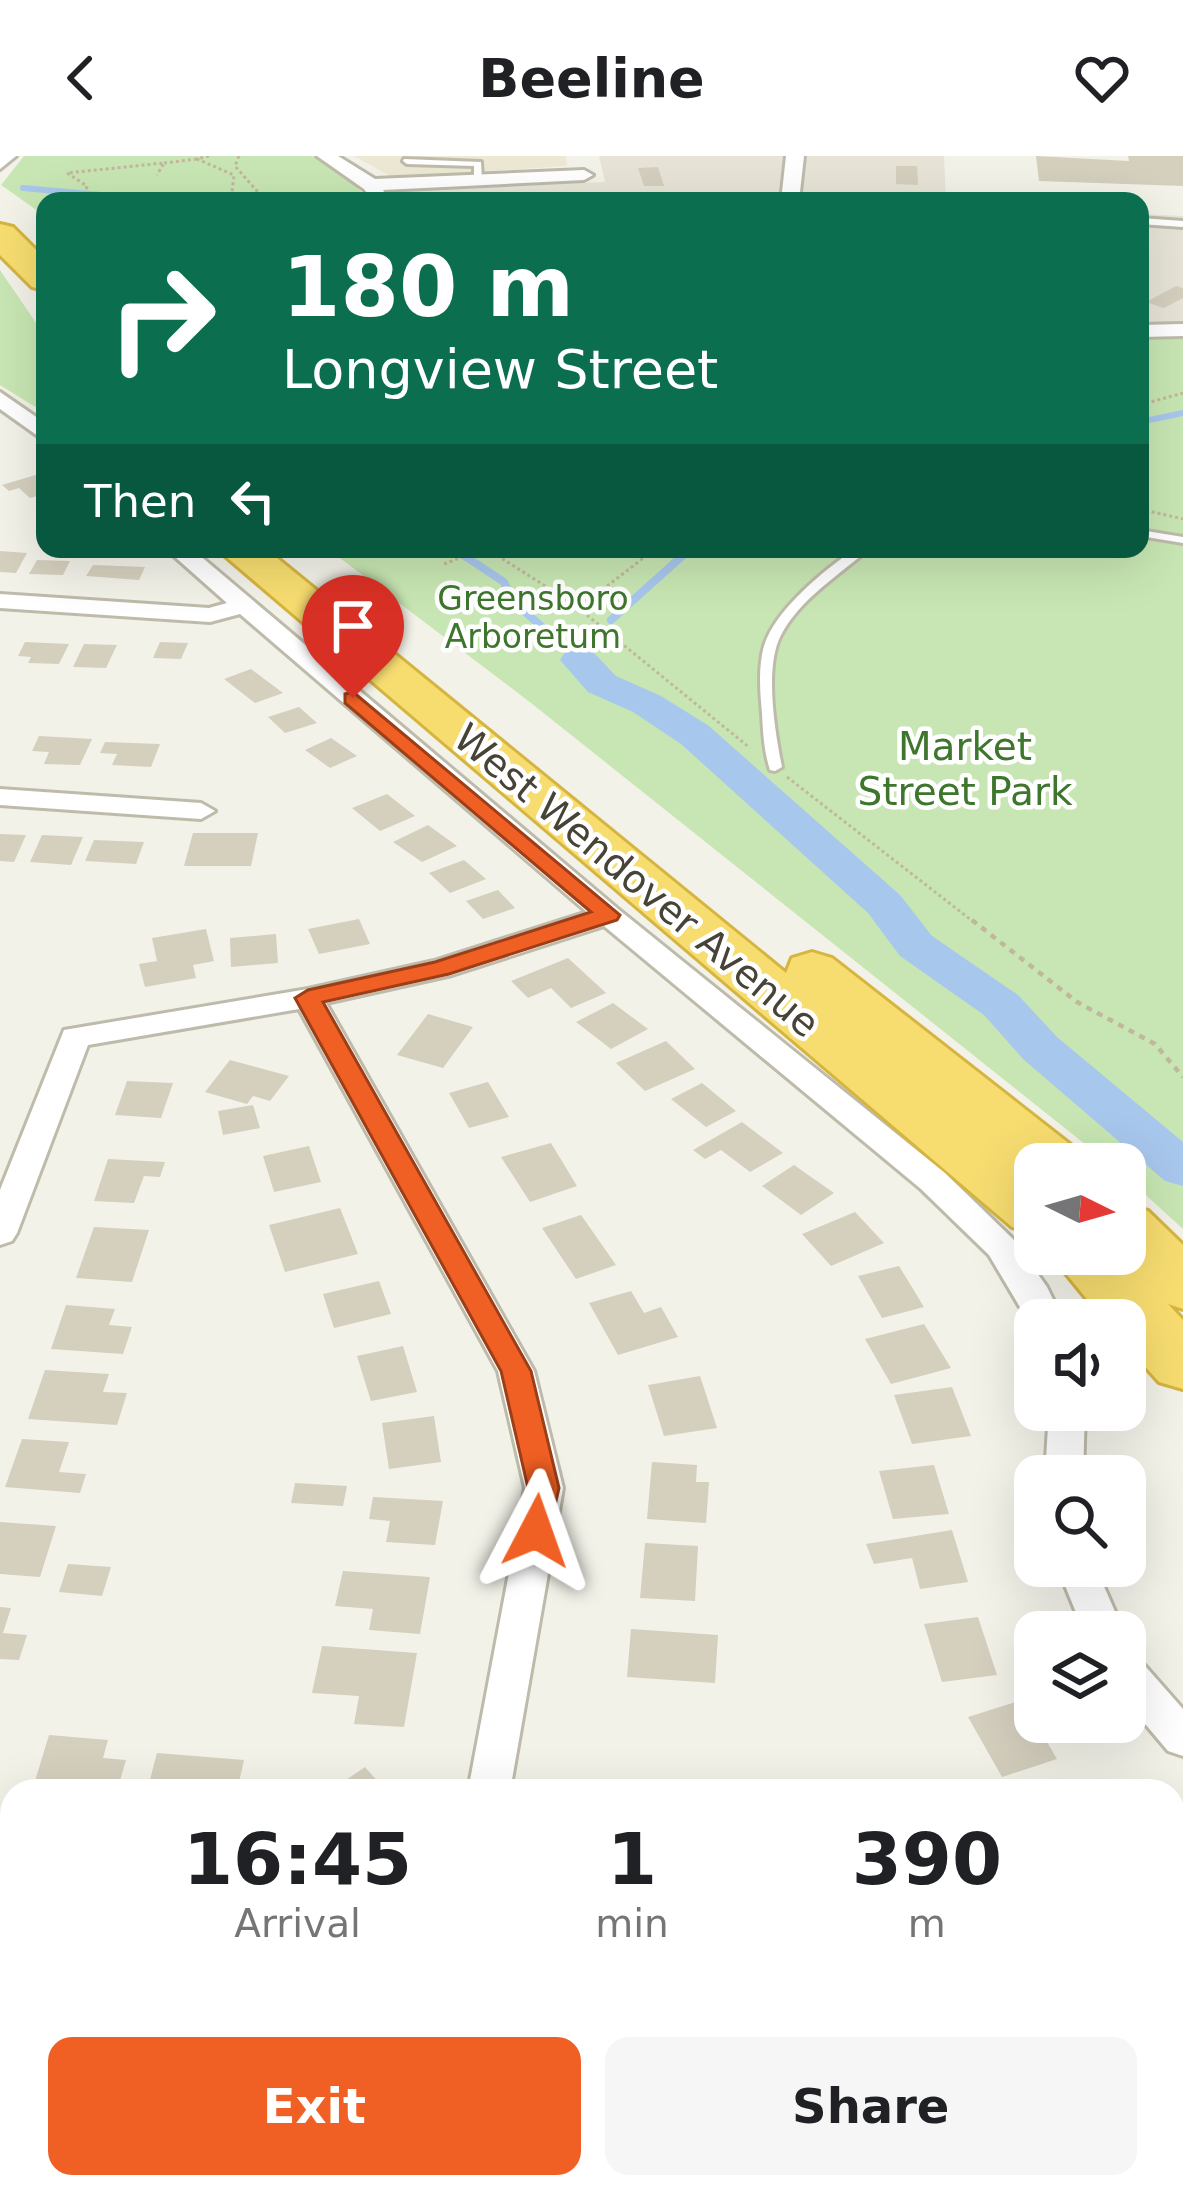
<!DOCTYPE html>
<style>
body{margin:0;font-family:"DejaVu Sans",sans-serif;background:#f6f6f6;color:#202124;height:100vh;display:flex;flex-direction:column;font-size:45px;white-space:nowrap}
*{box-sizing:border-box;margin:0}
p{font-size:39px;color:#757577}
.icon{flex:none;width:66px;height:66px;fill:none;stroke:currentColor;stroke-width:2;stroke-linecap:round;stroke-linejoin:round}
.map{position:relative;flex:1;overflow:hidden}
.drawer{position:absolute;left:0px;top:1623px;width:1185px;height:420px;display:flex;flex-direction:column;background:#fff;border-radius:36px 36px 0 0;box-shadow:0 12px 48px #0002}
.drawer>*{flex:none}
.guide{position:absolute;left:36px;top:36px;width:1113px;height:366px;border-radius:24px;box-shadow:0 12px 48px #0002;background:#0b6e4f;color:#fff;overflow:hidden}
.needle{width:78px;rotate:95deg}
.controls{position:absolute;left:1014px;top:987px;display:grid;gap:24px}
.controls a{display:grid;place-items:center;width:132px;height:132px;border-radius:24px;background:#fff;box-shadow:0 12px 48px #0002;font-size:60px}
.pin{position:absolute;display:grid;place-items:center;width:102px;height:102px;color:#fff;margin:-123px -51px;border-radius:50% 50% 50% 0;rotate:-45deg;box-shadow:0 0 12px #0007}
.pin .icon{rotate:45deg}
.me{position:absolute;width:132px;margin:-66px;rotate:4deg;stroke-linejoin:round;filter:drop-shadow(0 0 9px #0008)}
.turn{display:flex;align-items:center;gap:42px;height:252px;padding:0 48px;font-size:54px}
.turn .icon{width:156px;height:156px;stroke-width:2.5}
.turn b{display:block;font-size:84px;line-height:102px}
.then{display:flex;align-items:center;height:114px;padding:0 48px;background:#0003;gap:24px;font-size:45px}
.eta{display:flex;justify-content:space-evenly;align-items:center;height:204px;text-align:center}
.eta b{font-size:72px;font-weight:800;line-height:84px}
.action{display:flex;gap:24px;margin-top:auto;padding:24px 48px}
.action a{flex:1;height:138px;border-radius:24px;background:#f05f23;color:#fff;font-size:48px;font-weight:800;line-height:138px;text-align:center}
.action a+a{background:#f6f6f6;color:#202124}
header{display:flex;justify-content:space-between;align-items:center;height:156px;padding:0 48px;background:#fff;font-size:54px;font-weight:800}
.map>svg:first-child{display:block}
.residential{fill:#e7e4d7}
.education{fill:#ece8d3}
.green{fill:#c8e6b3}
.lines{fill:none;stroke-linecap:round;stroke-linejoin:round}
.stream-far1{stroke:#a8c7ed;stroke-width:6}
.stream{stroke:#a8c7ed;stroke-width:8}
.river{fill:#a8c7ed;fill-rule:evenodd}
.building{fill:#d5cfbe}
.service-casing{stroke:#bfbbab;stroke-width:6}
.minor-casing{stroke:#bfbbab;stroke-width:6}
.tertiary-casing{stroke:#bfbbab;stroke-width:6}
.motorway-casing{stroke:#d6b440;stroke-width:6}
.path-far1{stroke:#c0b89d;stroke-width:3;stroke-dasharray:3 3;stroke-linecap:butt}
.path{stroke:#c0b89d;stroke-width:4.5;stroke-dasharray:6 6;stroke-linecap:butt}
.service{fill:#fff;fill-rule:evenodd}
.minor{fill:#fff;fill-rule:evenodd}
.tertiary{fill:#fff;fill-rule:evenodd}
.motorway{fill:#f7dd70;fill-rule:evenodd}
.route{fill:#f05f23;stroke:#9c3e17;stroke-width:3}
.labels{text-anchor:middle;stroke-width:9;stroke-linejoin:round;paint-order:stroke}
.far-park-label{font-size:33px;fill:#3e762d;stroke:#fff}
.park-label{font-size:39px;fill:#3e762d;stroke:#fff}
.street-label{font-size:39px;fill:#474337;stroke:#fff}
</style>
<header><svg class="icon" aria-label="back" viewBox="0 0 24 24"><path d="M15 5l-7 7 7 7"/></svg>Beeline<svg class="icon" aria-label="heart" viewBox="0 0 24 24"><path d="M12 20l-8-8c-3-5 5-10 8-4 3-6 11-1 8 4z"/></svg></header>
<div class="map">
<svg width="1183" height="2043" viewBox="0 0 1183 2043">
<rect width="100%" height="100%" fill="#f3f2e9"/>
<!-- residential -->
<g class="residential">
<path d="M599,0H944L946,45H402L396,35L605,26Z"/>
<path d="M1140,58L1183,60V166L1140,167Z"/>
</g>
<!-- education -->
<path class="education" d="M354,0H566L567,10L392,21Z"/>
<!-- green -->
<g class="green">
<path d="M24,0H312L344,16L369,45H45V60L1,29Z"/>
<path d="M0,114L45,180V257L0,229Z"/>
<path d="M1183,179V1073L1125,1020V1008H1110L531,547L328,393H1140V181Z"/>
</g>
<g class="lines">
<!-- stream-far1 -->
<g class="stream-far1">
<path d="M23,32L168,45"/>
<path d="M1140,266L1183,257"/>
</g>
<!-- stream -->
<g class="stream">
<path d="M454,393L504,426L513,445L579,504L595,478"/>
<path d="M611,464L690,393"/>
</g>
<!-- river -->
<path class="river" d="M579,492L593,496L616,520L661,540L709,570L900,739L932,780L1018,839L1057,881L1183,986V1030L1165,1025L1023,903L984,859L900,800L868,757L681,588L633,556L588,536L560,504L565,496Z"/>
</g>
<!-- building -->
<g class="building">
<path d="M1036,0L1129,5L1128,0H1183V30L1039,25Z"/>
<path d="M896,10H917L918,29L896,28Z"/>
<path d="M658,11L664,30H644L638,12Z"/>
<path d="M1176,130L1183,132V142L1164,152L1146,146Z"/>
<path d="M39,318L45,323V338L30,342L19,332L9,335L2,329Z"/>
<path d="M0,395L27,397L16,417L0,416Z"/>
<path d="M37,404L70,405L63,419L29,418Z"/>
<path d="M93,409L145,411L139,424L86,420Z"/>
<path d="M25,486L69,488L59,508L28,507L31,501L18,500Z"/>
<path d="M160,486L188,487L181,503L153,502Z"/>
<path d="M84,488L117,489L106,512L73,511Z"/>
<path d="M251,513L283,537L255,547L224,523Z"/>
<path d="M299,551L317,567L285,577L268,561Z"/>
<path d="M39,580L92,583L80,609L44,608L49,596L32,595Z"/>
<path d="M331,582L357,600L330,612L305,594Z"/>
<path d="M105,586L160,588L151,611L112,609L117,598L100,597Z"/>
<path d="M387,638L415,660L380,675L352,652Z"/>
<path d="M428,669L457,690L422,706L393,686Z"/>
<path d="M193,677H258L251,710H184Z"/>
<path d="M0,678L26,679L14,706L0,705Z"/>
<path d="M42,679L83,681L71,709L30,706Z"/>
<path d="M94,684L144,686L136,708L85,705Z"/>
<path d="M464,704L486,723L450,737L429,717Z"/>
<path d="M498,734L515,752L483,763L466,745Z"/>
<path d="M359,763L370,788L319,798L308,773Z"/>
<path d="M206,773L214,805L193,809L196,822L145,831L139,808L157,805L152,782Z"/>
<path d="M276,778L278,807L231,811L230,782Z"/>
<path d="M568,802L606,837L571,852L551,832L528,842L511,825Z"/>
<path d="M613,847L648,873L611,893L576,866Z"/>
<path d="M428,858L473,871L443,912L397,899Z"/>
<path d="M666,885L695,913L645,935L616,907Z"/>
<path d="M230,904L289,920L270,945L253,940L247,948L205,936Z"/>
<path d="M127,925L173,927L161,962L115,959Z"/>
<path d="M488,926L509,961L469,972L449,937Z"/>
<path d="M702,927L736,955L706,971L671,943Z"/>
<path d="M253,949L260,972L223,979L218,955Z"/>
<path d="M742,966L783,997L750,1016L721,994L705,1003L693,994Z"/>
<path d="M551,987L577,1030L530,1046L501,1001Z"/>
<path d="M309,990L321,1026L274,1036L263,1000Z"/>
<path d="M108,1003L165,1006L160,1021L144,1020L134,1047L94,1045Z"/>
<path d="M794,1009L834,1037L801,1059L762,1030Z"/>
<path d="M340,1052L358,1098L285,1116L269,1069Z"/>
<path d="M855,1056L884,1087L831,1110L802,1078Z"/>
<path d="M581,1059L616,1109L576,1123L542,1072Z"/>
<path d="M94,1071L149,1074L132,1126L76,1122Z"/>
<path d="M899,1110L924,1151L882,1162L858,1120Z"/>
<path d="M379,1125L391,1158L334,1172L323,1138Z"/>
<path d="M631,1135L644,1157L661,1151L678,1181L618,1199L589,1147Z"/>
<path d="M66,1149L115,1153L109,1169L132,1171L123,1198L51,1193Z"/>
<path d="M924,1168L951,1212L891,1228L865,1183Z"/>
<path d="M403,1190L417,1236L371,1245L357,1200Z"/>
<path d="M45,1214L109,1218L103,1236L127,1237L117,1269L28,1263Z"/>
<path d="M700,1220L717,1272L664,1280L648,1229Z"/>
<path d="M952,1231L971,1280L912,1288L894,1239Z"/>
<path d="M434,1260L441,1306L389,1313L382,1267Z"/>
<path d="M22,1283L69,1286L59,1316L86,1318L80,1337L5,1331Z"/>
<path d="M652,1306L697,1309L696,1326H709L706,1367L647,1363Z"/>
<path d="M934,1309L949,1358L893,1363L879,1315Z"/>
<path d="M295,1327L347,1330L343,1350L291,1347Z"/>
<path d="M373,1341L443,1345L435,1389L386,1386L390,1365L369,1363Z"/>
<path d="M0,1366L56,1370L40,1421L0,1418Z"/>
<path d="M952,1374L968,1426L920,1433L912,1402L874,1408L866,1388Z"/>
<path d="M645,1387L698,1390L695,1445L640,1442Z"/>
<path d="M68,1408L111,1411L102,1440L59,1436Z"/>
<path d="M343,1415L430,1421L420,1478L369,1474L373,1453L335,1450Z"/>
<path d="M0,1451L11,1452L3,1477L27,1479L19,1504L0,1503Z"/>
<path d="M978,1461L997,1519L942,1526L924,1468Z"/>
<path d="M631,1473L718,1479L715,1527L627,1521Z"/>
<path d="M322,1490L417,1497L404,1571L354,1568L359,1540L312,1537Z"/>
<path d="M1022,1544L1057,1603L1002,1621L968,1561Z"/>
<path d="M49,1579L108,1584L103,1602L126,1604L117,1635H32Z"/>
<path d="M157,1597L244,1604L237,1635H147Z"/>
<path d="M365,1611L386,1635H330Z"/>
<path d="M0,1834L12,1835V1900L0,1899Z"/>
<path d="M925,2031H958L960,2043H928Z"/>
</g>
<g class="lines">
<defs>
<g id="service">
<path d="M404,3L481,6L482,24L478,27L474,24V10L407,8L403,5Z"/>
<path d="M1140,62L1183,65V71L1140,68Z"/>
<path d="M1140,374L1183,381V387L1140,380Z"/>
<path d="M855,393H869C839,419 800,443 781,479C764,511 775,576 782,611L775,615L770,614C764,596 763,576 762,557C760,536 758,511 764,490C775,454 824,414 855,393Z"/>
</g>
<g id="minor">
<path d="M317,0H338L375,23L584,14L593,19L584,24L383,34L389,45H373L364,33Z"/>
<path d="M786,0H804L799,45H781Z"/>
<path d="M1183,168V180L1140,181V169Z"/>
<path d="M0,236L45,267V285L0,253Z"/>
<path d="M166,393H192L618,753L945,1017L1013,1083L1047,1131L1063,1164H1035L1033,1173L989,1099L921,1033L604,770L452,819L326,847L534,1215L563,1332L510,1635H468L525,1332L498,1215L299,853L88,889L17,1077L12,1085L0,1089V1034L64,874L308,833L434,805L587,756L240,458L210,466L0,452V438L209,452L227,447Z"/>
<path d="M0,633L201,647L215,655L201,663L0,649Z"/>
<path d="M1049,1254H1085L1083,1320H1045Z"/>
<path d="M1057,1410H1095L1124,1476H1084Z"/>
<path d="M1125,1498L1139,1503L1183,1553V1600L1168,1595L1125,1544Z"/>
<path d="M1183,1700V1742L1173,1746V1704Z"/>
<path d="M0,1713L12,1714V1754L0,1753Z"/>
<path d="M18,2031H66L62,2043H14Z"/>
</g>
<path id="tertiary" d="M0,0H16L0,13Z"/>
<g id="motorway">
<path d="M0,68L13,71L45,103V134L32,131L0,99Z"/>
<path d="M217,393H266L786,817L792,802L812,796L832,802L1076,993L1085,1008H1035V1077L1012,1071Z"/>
<path d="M1125,1049L1148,1055L1183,1089V1153L1168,1148L1183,1164V1233L1159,1226L1125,1188V1164H1104L1050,1098H1125Z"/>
</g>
</defs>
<!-- service casing -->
<use href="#service" class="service-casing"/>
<!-- minor casing -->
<use href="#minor" class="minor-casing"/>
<!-- tertiary casing -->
<use href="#tertiary" class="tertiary-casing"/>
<!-- motorway casing -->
<use href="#motorway" class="motorway-casing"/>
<!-- path-far1 -->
<g class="path-far1">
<path d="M209,0L197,3L234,19L231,45L265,43"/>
<path d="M239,0L235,10L264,43"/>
<path d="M164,7L197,3"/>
<path d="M84,45L87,30L67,17L164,7L157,19"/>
<path d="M1140,249L1183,237"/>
<path d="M1140,353L1183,363"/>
<path d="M487,393L572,447L750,592"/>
<path d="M444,408L483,393"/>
<path d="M575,446L602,434L655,393"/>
<path d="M787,621L975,767"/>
</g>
<!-- path -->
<path class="path" d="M972,764L1077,846L1155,888L1183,921"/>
<!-- service -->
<use href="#service" class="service"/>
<!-- minor -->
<use href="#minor" class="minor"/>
<!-- tertiary -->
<use href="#tertiary" class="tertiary"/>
<!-- motorway -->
<use href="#motorway" class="motorway"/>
</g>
<!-- route -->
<path class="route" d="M353,536L620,759L617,764L449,818L323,846L531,1215L559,1332L547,1384L536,1388L525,1384L520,1375L528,1332L501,1215L295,842L308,834L435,806L591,756L345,547V538Z"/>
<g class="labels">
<!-- far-park labels -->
<g class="far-park-label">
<text x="533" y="454">Greensboro<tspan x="533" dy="38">Arboretum</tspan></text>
</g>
<!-- park labels -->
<g class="park-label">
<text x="965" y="604">Market<tspan x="965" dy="45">Street Park</tspan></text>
</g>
<!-- street labels -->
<g class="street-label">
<text transform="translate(637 724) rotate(40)" y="14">West Wendover Avenue</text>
</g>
</g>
</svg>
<div class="controls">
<a><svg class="needle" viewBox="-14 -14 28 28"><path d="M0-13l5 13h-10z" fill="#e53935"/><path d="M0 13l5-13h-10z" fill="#757577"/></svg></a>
<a><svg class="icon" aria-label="sound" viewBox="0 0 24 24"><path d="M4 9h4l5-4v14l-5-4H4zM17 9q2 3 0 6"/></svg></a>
<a><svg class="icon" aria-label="search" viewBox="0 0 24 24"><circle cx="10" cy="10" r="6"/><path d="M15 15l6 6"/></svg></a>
<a><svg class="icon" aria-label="layers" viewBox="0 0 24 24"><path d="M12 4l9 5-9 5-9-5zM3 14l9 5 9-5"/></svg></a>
</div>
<div class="pin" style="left:353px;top:542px;background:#d93025"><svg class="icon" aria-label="arrive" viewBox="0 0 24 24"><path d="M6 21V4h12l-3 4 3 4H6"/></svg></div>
<svg class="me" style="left:536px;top:1375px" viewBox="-20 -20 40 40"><path d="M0-17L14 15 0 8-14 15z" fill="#f05f23" stroke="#fff" stroke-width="4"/></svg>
<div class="guide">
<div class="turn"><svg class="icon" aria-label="right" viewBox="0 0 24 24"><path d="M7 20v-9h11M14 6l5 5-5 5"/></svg><div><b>180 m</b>Longview Street</div></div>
<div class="then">Then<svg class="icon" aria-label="left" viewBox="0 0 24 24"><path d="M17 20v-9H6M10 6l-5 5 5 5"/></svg></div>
</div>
<section class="drawer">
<div class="eta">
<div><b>16:45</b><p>Arrival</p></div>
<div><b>1</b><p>min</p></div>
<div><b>390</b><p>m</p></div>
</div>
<div class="action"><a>Exit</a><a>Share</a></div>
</section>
</div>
